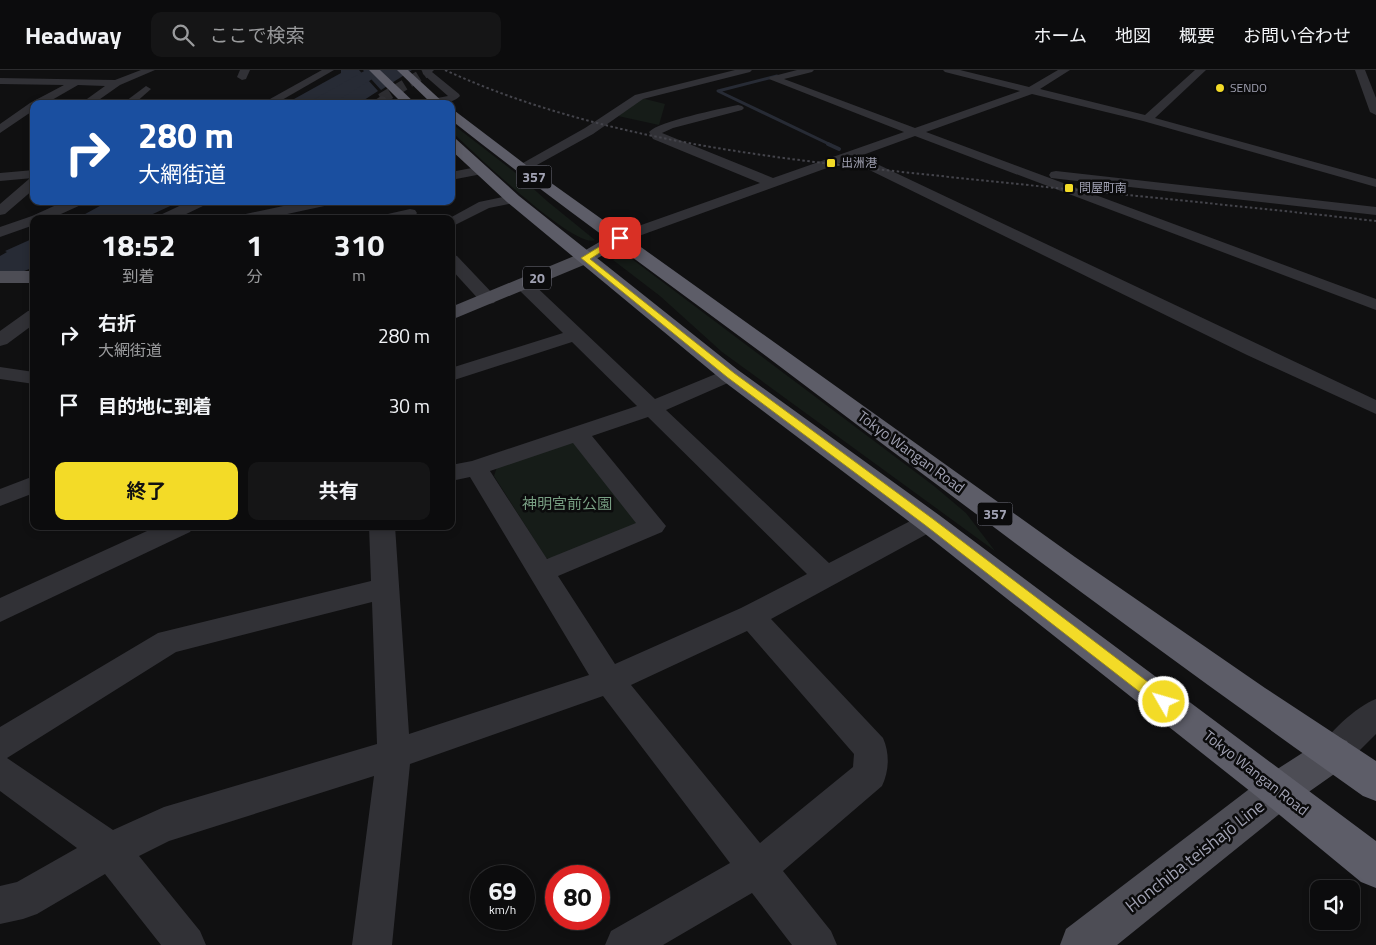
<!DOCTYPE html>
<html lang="ja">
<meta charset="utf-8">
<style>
body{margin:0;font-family:"Titillium Web","Noto Sans JP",sans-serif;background:#151516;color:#f1f3f6;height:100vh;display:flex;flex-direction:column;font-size:19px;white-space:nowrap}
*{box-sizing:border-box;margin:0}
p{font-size:16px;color:#9a9b9d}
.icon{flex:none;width:28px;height:28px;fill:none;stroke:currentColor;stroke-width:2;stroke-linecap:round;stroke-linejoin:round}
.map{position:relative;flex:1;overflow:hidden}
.details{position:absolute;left:30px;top:145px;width:425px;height:315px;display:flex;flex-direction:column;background:#0c0c0d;border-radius:10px;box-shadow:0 2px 8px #0003,0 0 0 1px #2c2c2e}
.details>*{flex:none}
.banner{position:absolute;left:30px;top:30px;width:425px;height:105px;border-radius:10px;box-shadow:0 2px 8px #0003,0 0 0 1px #2c2c2e;background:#1a4fa0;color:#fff;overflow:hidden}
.fabs{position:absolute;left:1310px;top:810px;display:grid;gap:10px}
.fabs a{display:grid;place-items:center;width:50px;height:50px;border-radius:10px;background:#0c0c0d;box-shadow:0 2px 8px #0003,0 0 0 1px #2c2c2e;font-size:25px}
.speed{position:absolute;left:470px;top:795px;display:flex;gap:10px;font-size:25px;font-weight:700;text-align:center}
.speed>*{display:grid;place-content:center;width:65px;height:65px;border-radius:50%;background:#0c0c0d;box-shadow:0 2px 8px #0003,0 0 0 1px #2c2c2e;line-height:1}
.speed small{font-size:12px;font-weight:400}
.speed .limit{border:8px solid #d22;background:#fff;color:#111}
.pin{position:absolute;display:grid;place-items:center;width:42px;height:42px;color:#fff;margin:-21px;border-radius:10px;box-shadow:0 2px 8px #0006}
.me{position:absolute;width:55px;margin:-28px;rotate:308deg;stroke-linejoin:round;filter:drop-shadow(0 0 4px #0008)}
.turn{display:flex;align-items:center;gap:18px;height:105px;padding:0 25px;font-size:22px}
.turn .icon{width:65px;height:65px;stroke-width:2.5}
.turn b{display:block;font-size:35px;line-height:42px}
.eta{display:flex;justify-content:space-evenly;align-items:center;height:85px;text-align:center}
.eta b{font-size:30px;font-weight:700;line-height:35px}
.primary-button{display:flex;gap:10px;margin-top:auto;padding:10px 25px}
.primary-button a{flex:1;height:58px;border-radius:10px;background:#f3db27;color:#111;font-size:20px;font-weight:700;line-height:58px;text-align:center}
.primary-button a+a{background:#151516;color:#f1f3f6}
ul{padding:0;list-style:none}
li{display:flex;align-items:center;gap:15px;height:70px;padding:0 25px}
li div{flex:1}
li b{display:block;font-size:19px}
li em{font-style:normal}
header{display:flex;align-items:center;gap:30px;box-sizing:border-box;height:70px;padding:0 25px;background:#0c0c0d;border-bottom:1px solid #2c2c2e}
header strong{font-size:24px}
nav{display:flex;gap:28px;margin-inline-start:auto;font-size:18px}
.search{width:350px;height:45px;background:#151516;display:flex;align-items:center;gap:12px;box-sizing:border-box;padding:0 18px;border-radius:10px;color:#9a9b9d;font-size:19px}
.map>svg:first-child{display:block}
.green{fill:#161c18}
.water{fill:#272b35}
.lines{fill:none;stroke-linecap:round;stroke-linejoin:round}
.stream-far1{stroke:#272b35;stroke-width:3}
.stream{stroke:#272b35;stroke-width:4}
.river{fill:#272b35;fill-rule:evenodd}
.minor-tunnel{stroke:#2d2d31;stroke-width:11;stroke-dasharray:11 5.5;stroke-linecap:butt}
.minor{fill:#313136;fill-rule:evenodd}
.major{fill:#4d4d55;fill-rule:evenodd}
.highway{fill:#5d5d68;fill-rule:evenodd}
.rail{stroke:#44444b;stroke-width:2;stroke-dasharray:2.5 2.5;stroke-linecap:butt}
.route{fill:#f3db27;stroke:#9e8e19}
.poi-dot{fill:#f3db27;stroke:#0b0b0c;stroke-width:2}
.labels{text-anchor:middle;stroke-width:5;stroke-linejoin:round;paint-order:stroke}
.far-poi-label{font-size:12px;fill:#a1a2b3;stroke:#0b0b0c;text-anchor:start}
.shield{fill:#0b0b0c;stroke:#747581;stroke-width:1}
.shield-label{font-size:14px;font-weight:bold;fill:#a1a2b3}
.street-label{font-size:15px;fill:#a1a2b3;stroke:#0b0b0c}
.park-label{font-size:15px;fill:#779e82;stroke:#0b0b0c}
.near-street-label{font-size:18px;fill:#a1a2b3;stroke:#0b0b0c}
</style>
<header>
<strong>Headway</strong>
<div class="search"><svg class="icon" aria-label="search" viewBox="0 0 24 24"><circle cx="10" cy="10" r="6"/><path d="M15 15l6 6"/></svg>ここで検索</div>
<nav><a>ホーム</a><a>地図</a><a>概要</a><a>お問い合わせ</a></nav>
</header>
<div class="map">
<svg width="1376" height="875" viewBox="0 0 1376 875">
<rect width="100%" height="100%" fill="#101011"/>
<!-- green -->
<g class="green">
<path d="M641,28L665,34L659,55L618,46Z"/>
<path d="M451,53L517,104L547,131L595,170C575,180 470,79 451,61Z"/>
<path d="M621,186H628L934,416L966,443L995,481L722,282L660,226L613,190Z"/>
<path d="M567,372H578L640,449L638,457L553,491L546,488L494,406L497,397Z"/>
</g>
<!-- water -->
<g class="water">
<path d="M341,0H359L378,21L358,34H285L341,3Z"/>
<path d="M363,0H412L381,20Z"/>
<path d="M109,131H181L142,149H76Z"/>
<path d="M34,168V197L0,211V186L7,182L5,181Z"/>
</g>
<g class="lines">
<!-- stream-far1 -->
<path class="stream-far1" d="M777,6L718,21L831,75"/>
<!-- stream -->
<path class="stream" d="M828,74L839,79"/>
<!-- river -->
<path class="river" d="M366,0H385L382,3L332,34H310L313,30Z"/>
<!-- minor-tunnel -->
<path class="minor-tunnel" d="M381,29L426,2"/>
<!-- minor -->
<g class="minor">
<path d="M141,0H155L120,15L93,34H80L105,16L78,15L45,34H34V40L0,63V54L30,33L64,15L0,14V8L115,10Z"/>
<path d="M240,0H250L246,9L242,10L237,7Z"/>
<path d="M322,0H334L275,34H261Z"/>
<path d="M422,0H434L432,2L459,24L460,26C453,33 442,34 432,33L431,31L432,29L448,26L423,4Z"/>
<path d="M735,0H752L750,2L643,29L593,64L526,101L521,102L514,98L585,58L635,25Z"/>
<path d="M797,0H814L812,2L784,9L915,58L1020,21L945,2L943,0H960L1029,17L1058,0H1070L1040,19L1145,45L1195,0H1206L1155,48L1376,109V117L1143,51L1032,24L926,62L1376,229V240L915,66L860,86L1376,330V344L1247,285L849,90L625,171H613L611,168L613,165L760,113L653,69L649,62C659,51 720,39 738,35L742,36L744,38L742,40L673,58L662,63L773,108L904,62L769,9L770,7Z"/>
<path d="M1355,0H1365L1376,28V45L1370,42Z"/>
<path d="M146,16L151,19L134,34H122Z"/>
<path d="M381,26L385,27L391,34H369Z"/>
<path d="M482,96L489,100L487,103L451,110V102Z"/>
<path d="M34,100V119L5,144L0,145V134L29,109L33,108L0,111V103Z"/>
<path d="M1056,101L1376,137V145L1051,108L1049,105L1051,102Z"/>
<path d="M513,125L518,126L520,129L518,132L489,138L451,157V149H448L479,132Z"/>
<path d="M65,131H85L83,134L50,149H34V155L0,167V157L32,146Z"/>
<path d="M190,131H209L207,134L176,149H156L158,146Z"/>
<path d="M307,131H336L329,135L264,149H234L236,146L241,145Z"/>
<path d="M410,139L415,140L417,143L415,146L404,149H377L379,146Z"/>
<path d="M451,184L457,186L494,225L497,229L494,233L488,234L482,233L451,199Z"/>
<path d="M523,209L529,210L655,329L723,301L730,299L737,301L740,305L737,309L666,340L829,493L920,446L929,443L938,446L942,452L938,458L771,549L883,668C890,684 889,701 882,716L783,801L831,861L837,875H792L752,823L663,875H605L611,861L730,793L603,626L410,694L392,875H352L374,706L169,771L139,786L200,861L206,875H161L105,804L37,844L23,849L0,854V816L17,812L77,778L0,721V657L158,563L371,511L369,456H395L409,664L589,605L470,407L451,411V395L472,391L637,336L572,272L451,311V298L563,263L517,218L514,214L517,210ZM648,347L807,504L741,538L615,594L558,506L662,462L666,456L592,366ZM573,373L636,453L547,489L490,401ZM372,532L377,674L164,737L113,760L7,688L176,582ZM747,561L854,684L853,697L760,773L631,615Z"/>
<path d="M34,240V254L7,274L0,276V261L28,241Z"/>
<path d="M0,297L34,302V314L0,309Z"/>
<path d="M34,406V423L0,436V419Z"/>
<path d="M158,456H194L190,462L0,552V528Z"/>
<path d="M1376,629V664L1346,694L1334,698L1322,694L1317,683C1326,664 1357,636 1376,629Z"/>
</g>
<!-- major -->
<g class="major">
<path d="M619,163L625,164L628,168L625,172L591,192L451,250V237L579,184L613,164Z"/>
<rect x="0" y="201" width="34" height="12"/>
<path d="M1334,666L1347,671L1352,683L1347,695L1293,733L1117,875H1060L1066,859L1265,707L1321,671Z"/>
</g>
<!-- highway -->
<g class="highway">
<path d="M369,0H380L416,34H403Z"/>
<path d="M397,0H408L445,34H432Z"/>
<path d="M451,40L455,41L526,95L1075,487L1265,618L1376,691V731L1363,726C1161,583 963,435 766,286C661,208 554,131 451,50Z"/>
<path d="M451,68L456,69L519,126L738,300L939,445L1376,771V818L1361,812L1265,733L919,459L722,310L507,132L451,80Z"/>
</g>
<!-- rail -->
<path class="rail" d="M445,0C602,72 780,89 950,107C1092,122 1234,135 1376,151"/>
</g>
<!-- route -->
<path class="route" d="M617,166L623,168L590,189L734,303L933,449L1169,628L1171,632L1169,637L1164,639L1159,637L925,455L727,307L581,188Z"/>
<!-- markers -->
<g class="poi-dot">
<circle cx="1220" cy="18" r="5"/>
<rect x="826" y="88" width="10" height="10" rx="2.5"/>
<rect x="1064" y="113" width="10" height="10" rx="2.5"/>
</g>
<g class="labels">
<!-- far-poi labels -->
<g class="far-poi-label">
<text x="1230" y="22">SENDO</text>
<text x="841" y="97">出洲港</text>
<text x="1079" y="122">問屋町南</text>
</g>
<!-- shield labels -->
<g class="shield">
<rect x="516.5" y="95.5" width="35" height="23" rx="4"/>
<rect x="523" y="196.5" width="28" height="23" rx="4"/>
<rect x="977.5" y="432.5" width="35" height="23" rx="4"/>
</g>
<g class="shield-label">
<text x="534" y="112">357</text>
<text x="537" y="213">20</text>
<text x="995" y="449">357</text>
</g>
<!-- street labels -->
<g class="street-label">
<text transform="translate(911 382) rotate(36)" y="5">Tokyo Wangan Road</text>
<text transform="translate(1256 703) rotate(38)" y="5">Tokyo Wangan Road</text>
</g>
<!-- park labels -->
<g class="park-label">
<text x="567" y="439">神明宮前公園</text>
</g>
<!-- near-street labels -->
<g class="near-street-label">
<text transform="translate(1195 786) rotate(-38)" y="6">Honchiba teishajō Line</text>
</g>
</g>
</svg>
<div class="fabs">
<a><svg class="icon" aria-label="sound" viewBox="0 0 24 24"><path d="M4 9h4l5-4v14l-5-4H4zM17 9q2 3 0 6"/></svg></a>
</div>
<div class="speed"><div>69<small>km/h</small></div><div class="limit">80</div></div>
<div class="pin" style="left:620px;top:168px;background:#d93025"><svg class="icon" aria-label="arrive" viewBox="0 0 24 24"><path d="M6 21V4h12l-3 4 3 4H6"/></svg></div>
<svg class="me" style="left:1164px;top:632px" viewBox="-20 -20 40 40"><circle r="17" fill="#f3db27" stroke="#fff" stroke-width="3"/><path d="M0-11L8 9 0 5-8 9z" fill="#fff"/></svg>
<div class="banner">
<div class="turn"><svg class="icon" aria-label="right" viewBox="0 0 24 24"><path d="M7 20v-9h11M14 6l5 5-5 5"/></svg><div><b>280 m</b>大網街道</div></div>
</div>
<section class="details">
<div class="eta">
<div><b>18:52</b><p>到着</p></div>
<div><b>1</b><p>分</p></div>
<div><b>310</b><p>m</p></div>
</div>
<ul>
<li><svg class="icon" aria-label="right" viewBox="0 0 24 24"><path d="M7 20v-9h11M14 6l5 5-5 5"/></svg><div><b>右折</b><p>大網街道</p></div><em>280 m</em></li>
<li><svg class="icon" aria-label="arrive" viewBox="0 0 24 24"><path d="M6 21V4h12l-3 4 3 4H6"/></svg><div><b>目的地に到着</b></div><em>30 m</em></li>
</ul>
<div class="primary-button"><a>終了</a><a>共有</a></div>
</section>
</div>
